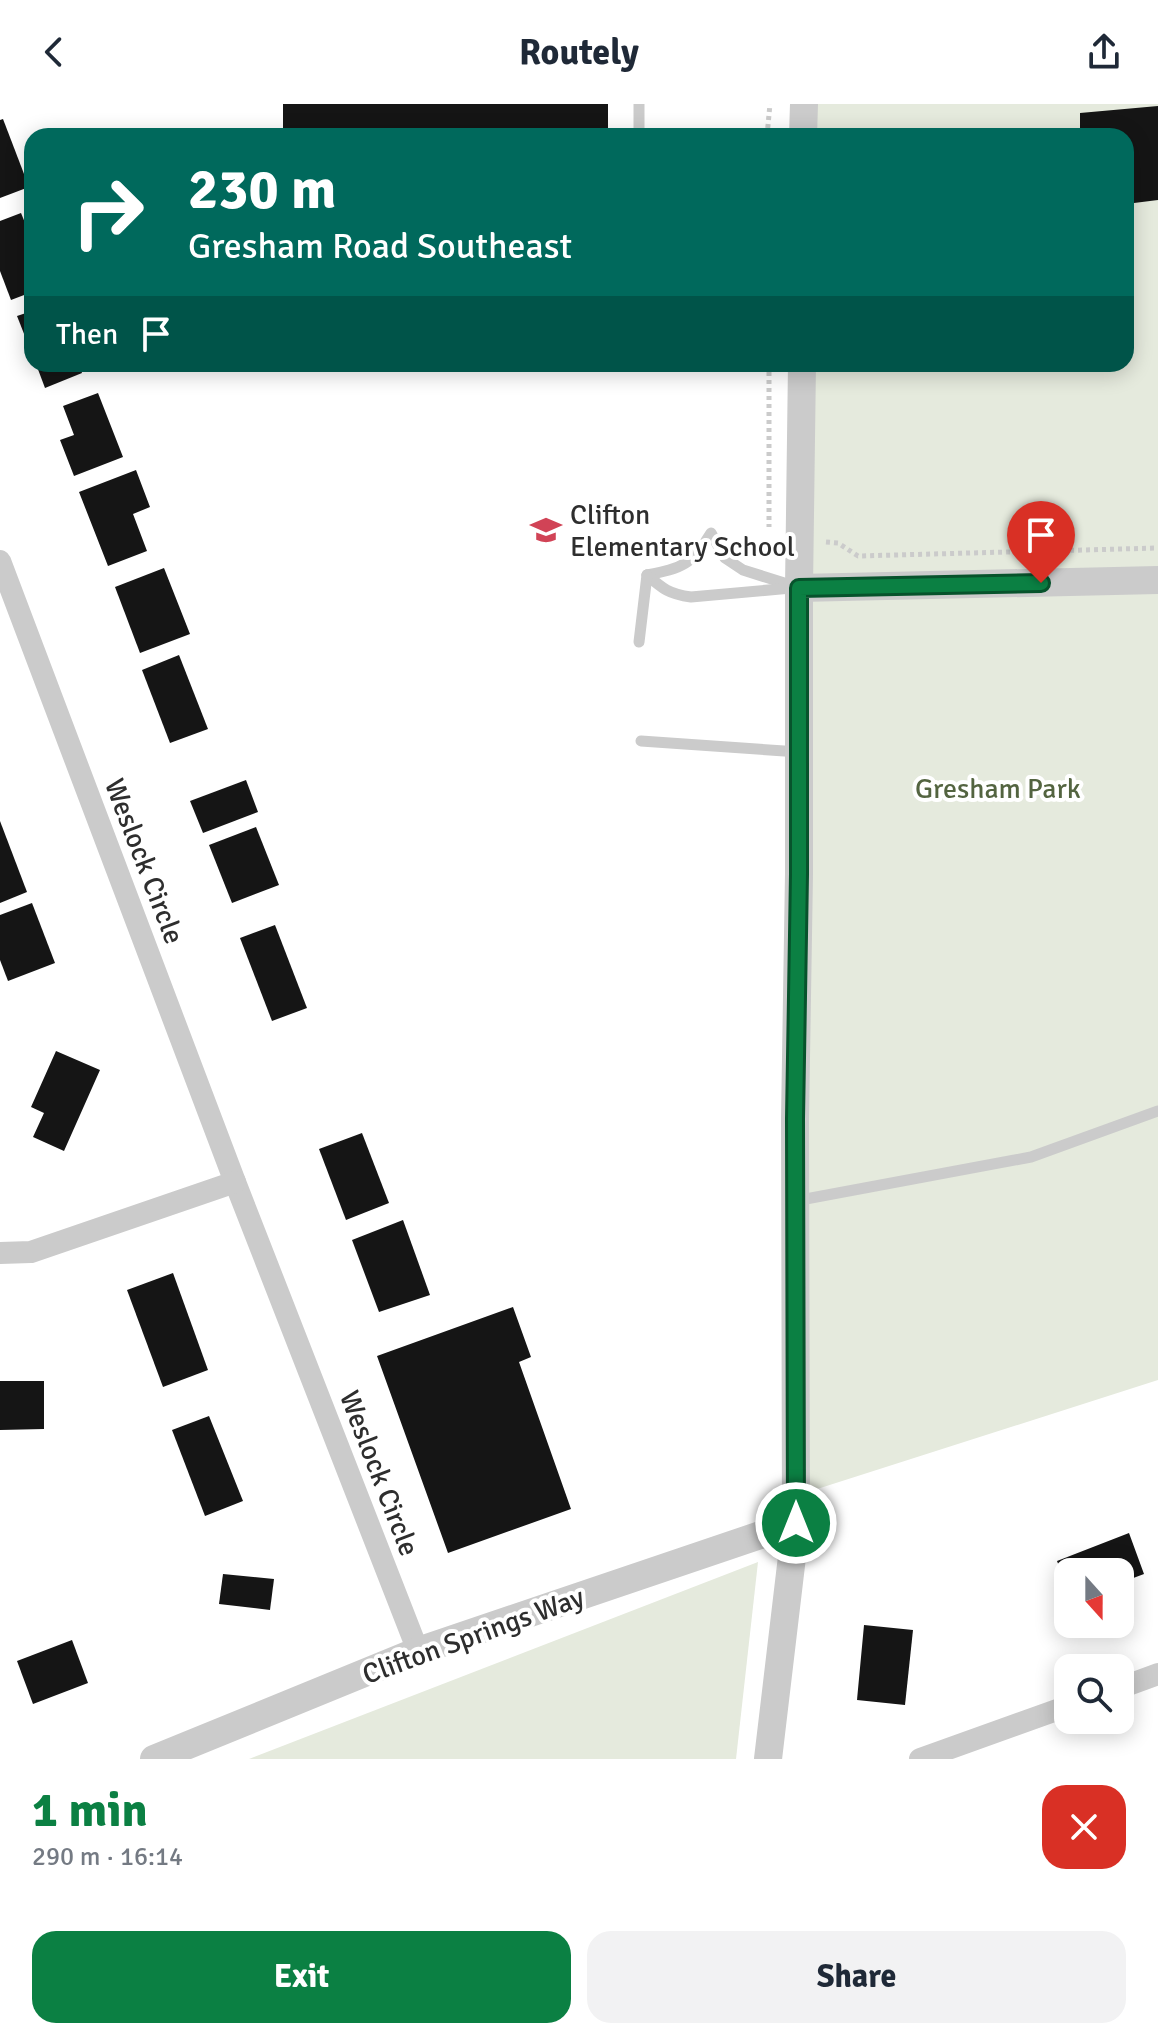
<!DOCTYPE html>
<meta charset="utf-8">
<style>
body{margin:0;font-family:Signika,sans-serif;background:#f2f2f3;color:#1f2937;height:100vh;display:flex;flex-direction:column;font-size:30px;white-space:nowrap}
*{box-sizing:border-box;margin:0}
p{font-size:26px;color:#747a83}
.icon{flex:none;width:44px;height:44px;fill:none;stroke:currentColor;stroke-width:2;stroke-linecap:round;stroke-linejoin:round}
.map{position:relative;height:1655px;overflow:hidden}
.panel{display:flex;flex-direction:column;background:#fff;flex:1}
.panel>*{flex:none}
.guide{position:absolute;left:24px;top:24px;width:1110px;height:244px;border-radius:24px;box-shadow:0 4px 20px #0003;background:#00695c;color:#fff;overflow:hidden}
.needle{width:52px;rotate:159deg}
.controls{position:absolute;left:1054px;top:1454px;display:grid;gap:16px}
.controls a{display:grid;place-items:center;width:80px;height:80px;border-radius:16px;background:#fff;box-shadow:0 4px 20px #0003;font-size:40px}
.pin{position:absolute;display:grid;place-items:center;width:68px;height:68px;color:#fff;margin:-82px -34px;border-radius:50% 50% 50% 0;rotate:-45deg;box-shadow:0 0 8px #0007}
.pin .icon{rotate:45deg}
.me{position:absolute;width:88px;margin:-44px;rotate:0deg;stroke-linejoin:round;filter:drop-shadow(0 0 6px #0008)}
.turn{display:flex;align-items:center;gap:28px;height:168px;padding:0 32px;font-size:36px}
.turn .icon{width:104px;height:104px;stroke-width:2.5}
.turn b{display:block;font-size:56px;line-height:68px}
.then{display:flex;align-items:center;height:76px;padding:0 32px;background:#0003;gap:16px;font-size:30px}
.round{display:grid;place-items:center;flex:none;width:84px;height:84px;border-radius:24px;background:#f2f2f3}
.summary{display:flex;align-items:center;justify-content:space-between;height:136px;padding:0 32px}
h1{font-size:48px;font-weight:700;line-height:60px;color:#0b8043}
.button{display:flex;gap:16px;margin-top:auto;padding:16px 32px}
.button a{flex:1;height:92px;border-radius:24px;background:#0b8043;color:#fff;font-size:32px;font-weight:700;line-height:92px;text-align:center}
.button a+a{background:#f2f2f3;color:#1f2937}
header{display:flex;justify-content:space-between;align-items:center;height:104px;padding:0 32px;background:#fff;font-size:36px;font-weight:700}
.map>svg:first-child{display:block}
.green{fill:#e5eadd}
.building{fill:#151515}
.lines{fill:none;stroke-linecap:round;stroke-linejoin:round}
.path{stroke:#cbcbcb;stroke-width:5;stroke-dasharray:4 4;stroke-linecap:butt}
.service{stroke:#cbcbcb;stroke-width:11}
.minor{stroke:#cbcbcb;stroke-width:22}
.tertiary{stroke:#cbcbcb;stroke-width:28}
.route-casing{stroke:#07532c;stroke-width:20}
.route{stroke:#0b8043;stroke-width:14}
.labels{text-anchor:middle;stroke-width:8;stroke-linejoin:round;paint-order:stroke}
.poi-label{font-size:28px;fill:#2e2e2e;stroke:#fff;text-anchor:start}
.park-label{font-size:28px;fill:#536440;stroke:#fff}
.street-label{font-size:28px;fill:#2e2e2e;stroke:#fff}
</style>
<header><svg class="icon" aria-label="back" viewBox="0 0 24 24"><path d="M15 5l-7 7 7 7"/></svg>Routely<svg class="icon" aria-label="share" viewBox="0 0 24 24"><path d="M12 15V3M7 8l5-5 5 5M5 13v7h14v-7"/></svg></header>
<div class="map">
<svg width="1158" height="1655" viewBox="0 0 1158 1655">
<rect width="100%" height="100%" fill="#fff"/>
<!-- green -->
<g class="green">
<path d="M804,0H1158V1276L789,1394L798,260H1126V32H803Z"/>
<path d="M758,1458L736,1655H249Z"/>
</g>
<!-- building -->
<g class="building">
<rect x="283" y="0" width="325" height="32"/>
<path d="M1158,2V96L1126,100V32H1012V30L1080,25V9Z"/>
<path d="M3,15L29,83L0,94V16Z"/>
<path d="M21,109L32,136V188L11,196L0,167V117Z"/>
<path d="M32,207V250L17,212Z"/>
<path d="M36,260H79L82,269L45,284Z"/>
<path d="M98,289L123,353L74,372L60,336L74,331L63,302Z"/>
<path d="M136,366L150,403L133,410L147,447L108,462L79,388Z"/>
<path d="M164,464L190,530L140,549L115,483Z"/>
<path d="M179,551L208,625L170,639L142,566Z"/>
<path d="M246,676L258,708L203,729L190,697Z"/>
<path d="M0,717L27,788L0,799Z"/>
<path d="M256,723L279,781L232,799L209,741Z"/>
<path d="M32,799L55,859L8,877L0,856V811Z"/>
<path d="M275,821L307,904L272,917L240,834Z"/>
<path d="M56,947L100,966L64,1047L33,1033L44,1009L31,1003Z"/>
<path d="M362,1029L389,1099L346,1116L319,1045Z"/>
<path d="M403,1116L430,1191L379,1208L352,1136Z"/>
<path d="M173,1169L208,1266L163,1283L127,1186Z"/>
<path d="M513,1203L531,1253L519,1258L571,1405L448,1449L377,1252Z"/>
<path d="M0,1277H44V1325L0,1326Z"/>
<path d="M209,1312L243,1397L205,1412L172,1326Z"/>
<path d="M1129,1429L1144,1470L1120,1479V1468H1068V1485L1057,1457Z"/>
<path d="M223,1470L274,1475L270,1506L219,1500Z"/>
<path d="M864,1521L913,1526L905,1601L857,1596Z"/>
<path d="M72,1536L88,1579L33,1600L17,1557Z"/>
</g>
<g class="lines">
<!-- path -->
<g class="path">
<path d="M767,32L770,0"/>
<path d="M769,260V423"/>
<path d="M826,438L838,439L858,452L1158,444"/>
</g>
<!-- service -->
<g class="service">
<path d="M639,0V32"/>
<path d="M647,471C682,464 692,461 711,429L725,454L743,466L797,483"/>
<path d="M647,471C663,485 669,490 691,493L791,484"/>
<path d="M639,538L647,471"/>
<path d="M641,637L799,648"/>
<path d="M795,1097L1031,1053L1158,1007"/>
</g>
<!-- minor -->
<g class="minor">
<path d="M0,457L235,1078L418,1547"/>
<path d="M0,1149L31,1148L235,1078"/>
<path d="M1120,1584L1158,1570"/>
<path d="M920,1655L1068,1602"/>
</g>
<!-- tertiary -->
<g class="tertiary">
<path d="M803,32L804,0"/>
<path d="M799,484L1158,476"/>
<path d="M154,1655L418,1547L796,1419"/>
<path d="M768,1655L796,1419L795,1015L799,770V484L802,260"/>
</g>
</g>
<g class="lines">
<defs>
<path id="route" d="M796,1419L795,1015L799,770V484L1041,479"/>
</defs>
<!-- route casing -->
<use href="#route" class="route-casing"/>
<!-- route -->
<use href="#route" class="route"/>
</g>
<!-- icons -->
<defs>
<symbol id="school-bare" viewBox="-9 -9 18 18"><path d="M0-5L7-2L0 1L-7-2ZM-4 1L0 2.5L4 1V4Q0 6-4 4Z" fill="#d14356" stroke="#fff" stroke-width="2.5" paint-order="stroke"/></symbol>
</defs>
<g fill-rule="evenodd">
<use href="#school-bare" x="524" y="404" width="44" height="44"/>
</g>
<g class="labels">
<!-- poi labels -->
<g class="poi-label">
<text x="570" y="420">Clifton<tspan x="570" dy="32">Elementary School</tspan></text>
</g>
<!-- park labels -->
<g class="park-label">
<text x="998" y="694">Gresham Park</text>
</g>
<!-- street labels -->
<g class="street-label">
<text transform="translate(145 757) rotate(69)" y="10">Weslock Circle</text>
<text transform="translate(380 1369) rotate(69)" y="10">Weslock Circle</text>
<text transform="translate(473 1531) rotate(-20)" y="10">Clifton Springs Way</text>
</g>
</g>
</svg>
<div class="controls">
<a><svg class="needle" viewBox="-14 -14 28 28"><path d="M0-13l5 13h-10z" fill="#e53935"/><path d="M0 13l5-13h-10z" fill="#747a83"/></svg></a>
<a><svg class="icon" aria-label="search" viewBox="0 0 24 24"><circle cx="10" cy="10" r="6"/><path d="M15 15l6 6"/></svg></a>
</div>
<div class="pin" style="left:1041px;top:479px;background:#d93025"><svg class="icon" aria-label="arrive" viewBox="0 0 24 24"><path d="M6 21V4h12l-3 4 3 4H6"/></svg></div>
<svg class="me" style="left:796px;top:1419px" viewBox="-20 -20 40 40"><circle r="17" fill="#0b8043" stroke="#fff" stroke-width="3"/><path d="M0-11L8 9 0 5-8 9z" fill="#fff"/></svg>
<div class="guide">
<div class="turn"><svg class="icon" aria-label="right" viewBox="0 0 24 24"><path d="M7 20v-9h11M14 6l5 5-5 5"/></svg><div><b>230 m</b>Gresham Road Southeast</div></div>
<div class="then">Then<svg class="icon" aria-label="arrive" viewBox="0 0 24 24"><path d="M6 21V4h12l-3 4 3 4H6"/></svg></div>
</div>
</div>
<section class="panel">
<div class="summary"><div><h1>1 min</h1><p>290 m · 16:14</p></div><a class="round" style="background:#d93025;color:#fff"><svg class="icon" aria-label="close" viewBox="0 0 24 24"><path d="M6 6l12 12M18 6L6 18"/></svg></a></div>
<div class="button"><a>Exit</a><a>Share</a></div>
</section>
